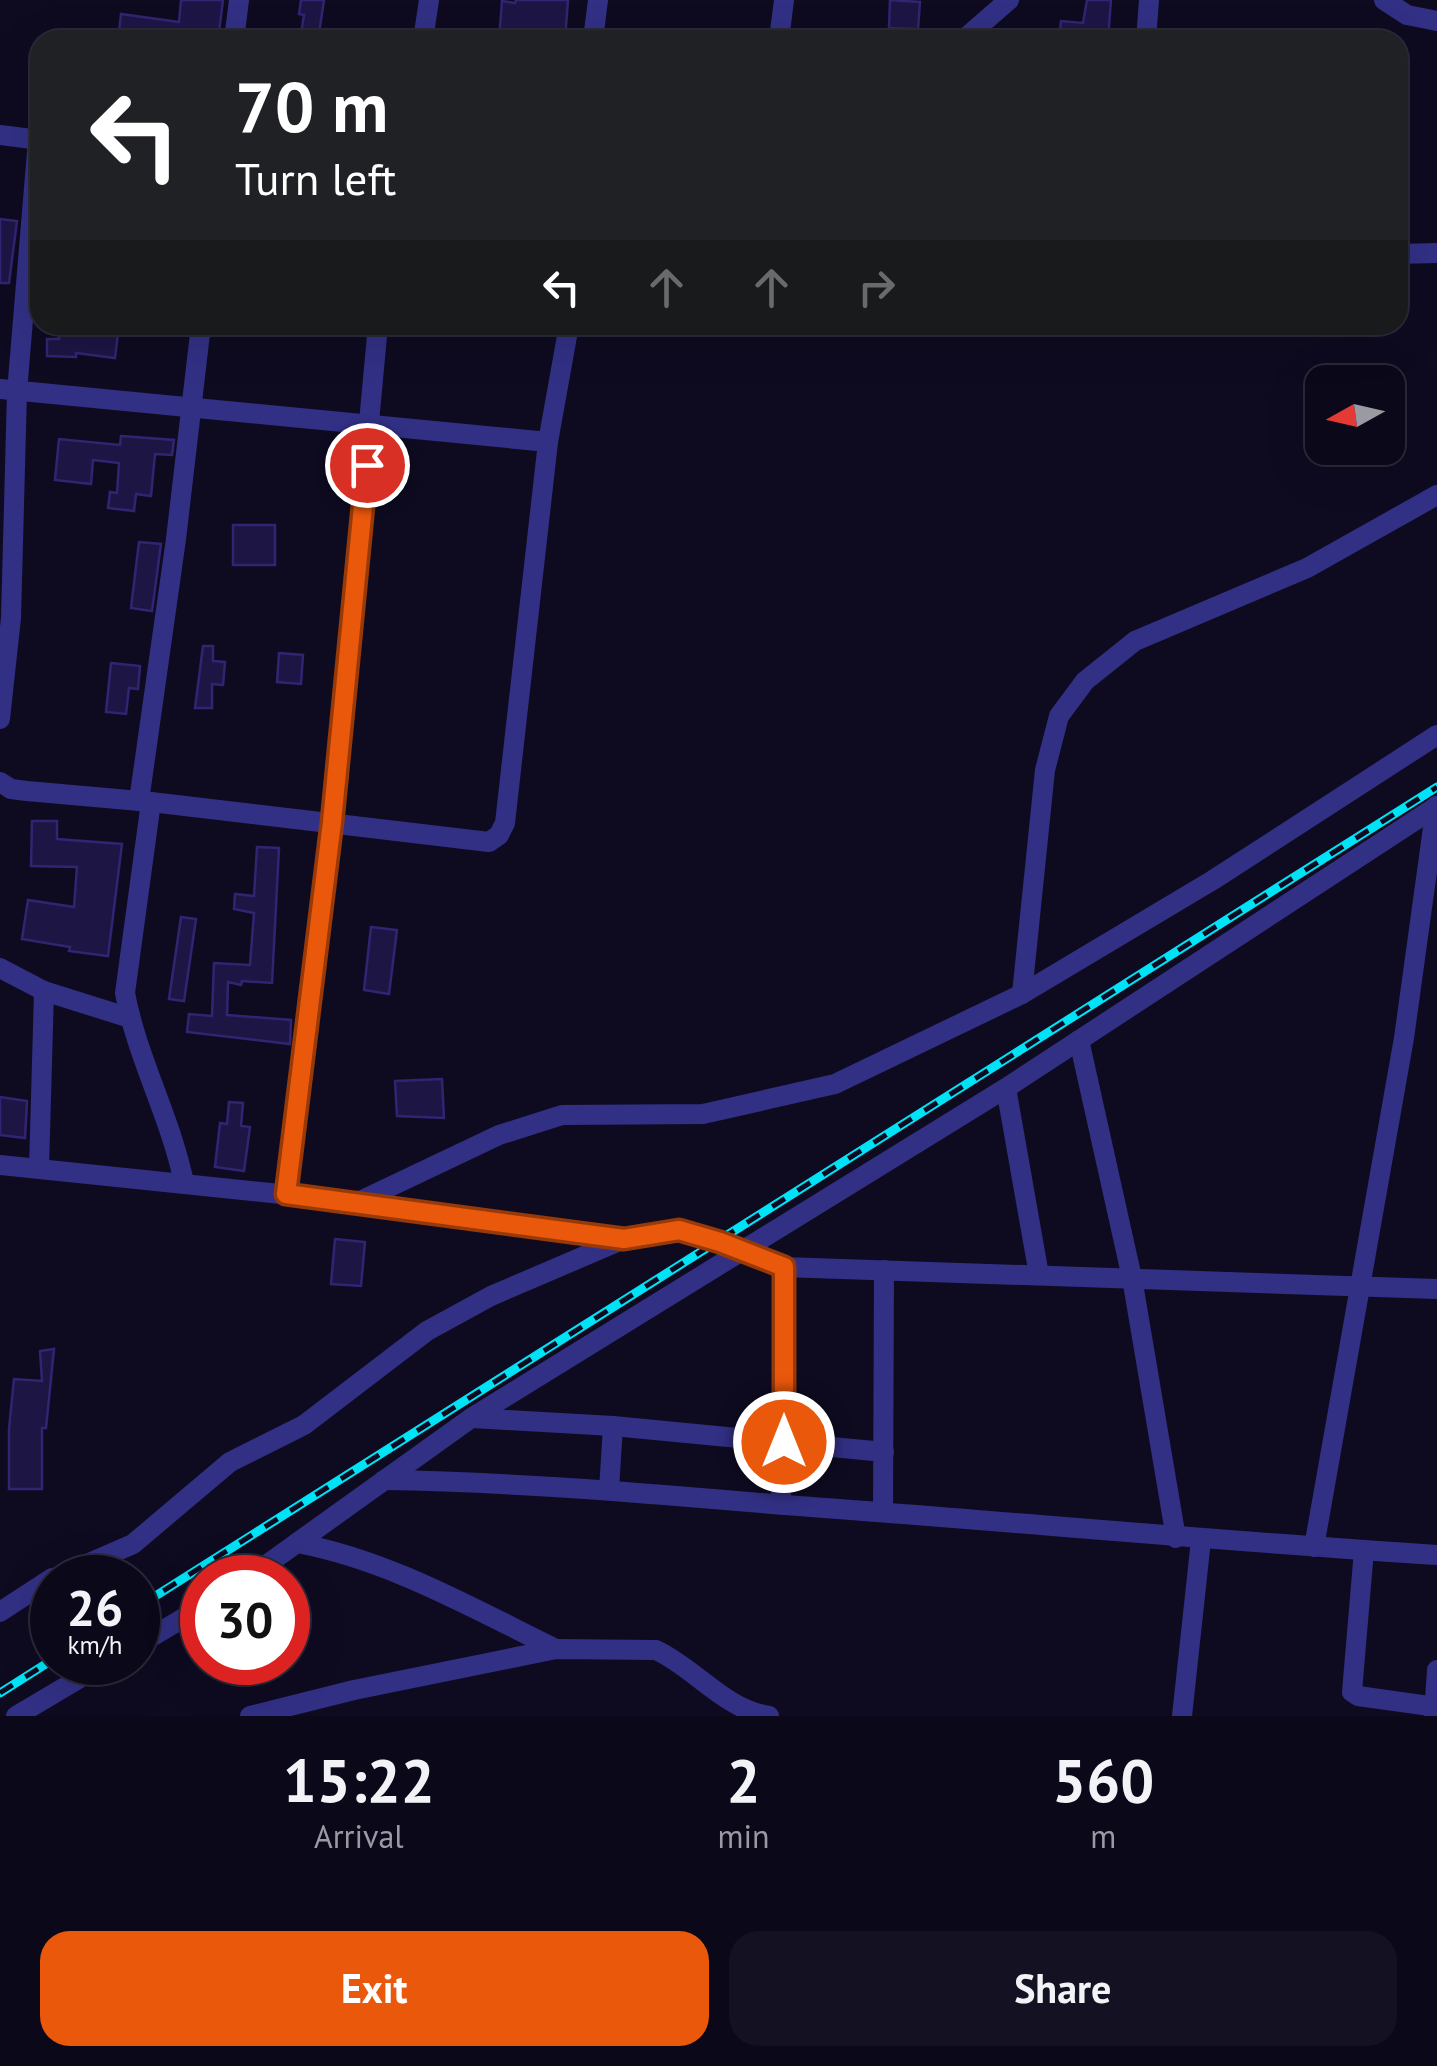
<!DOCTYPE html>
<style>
body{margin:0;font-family:"PT Sans",sans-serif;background:#131122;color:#f1f3f6;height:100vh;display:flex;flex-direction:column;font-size:38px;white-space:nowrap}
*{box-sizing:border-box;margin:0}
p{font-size:32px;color:#999aa2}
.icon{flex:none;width:55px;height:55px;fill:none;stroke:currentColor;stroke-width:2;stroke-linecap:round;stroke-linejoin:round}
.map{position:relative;height:1716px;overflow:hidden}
.panel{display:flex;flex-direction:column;background:#0a0819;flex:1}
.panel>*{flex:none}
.banner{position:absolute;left:30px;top:30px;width:1378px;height:305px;border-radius:30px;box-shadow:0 10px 40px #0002,0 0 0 2px #2a2938;background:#202124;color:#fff;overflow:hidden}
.needle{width:65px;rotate:262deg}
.fabs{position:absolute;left:1305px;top:365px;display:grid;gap:20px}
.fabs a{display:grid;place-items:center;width:100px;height:100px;border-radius:20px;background:#0a0819;box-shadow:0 10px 40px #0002,0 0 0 2px #2a2938;font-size:50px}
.speed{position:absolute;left:30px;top:1555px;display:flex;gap:20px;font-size:50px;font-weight:700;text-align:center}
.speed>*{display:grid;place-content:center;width:130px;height:130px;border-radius:50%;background:#0a0819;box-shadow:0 10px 40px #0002,0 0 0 2px #2a2938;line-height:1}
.speed small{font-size:25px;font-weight:400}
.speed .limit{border:15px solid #d22;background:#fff;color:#111}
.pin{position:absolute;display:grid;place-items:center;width:85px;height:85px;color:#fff;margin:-42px;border:5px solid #fff;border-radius:50%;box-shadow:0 2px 10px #0007}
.me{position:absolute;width:110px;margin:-55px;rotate:0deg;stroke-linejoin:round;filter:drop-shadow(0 0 8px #0008)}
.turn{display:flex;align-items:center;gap:35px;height:210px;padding:0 40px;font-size:45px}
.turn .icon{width:130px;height:130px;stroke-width:2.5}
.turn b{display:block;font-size:70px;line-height:85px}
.lanes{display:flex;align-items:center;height:95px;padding:0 40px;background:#0003;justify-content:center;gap:50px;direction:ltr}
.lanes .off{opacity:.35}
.eta{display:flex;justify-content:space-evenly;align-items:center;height:170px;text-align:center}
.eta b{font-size:60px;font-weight:700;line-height:70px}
.button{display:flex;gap:20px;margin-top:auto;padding:20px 40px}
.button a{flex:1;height:115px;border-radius:30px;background:#ea580c;color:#fff;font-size:40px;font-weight:700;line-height:115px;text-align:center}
.button a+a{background:#131122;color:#f1f3f6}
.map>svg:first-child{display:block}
.building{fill:#1d1544;stroke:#322472;stroke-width:2.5}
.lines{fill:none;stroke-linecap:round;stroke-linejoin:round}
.minor{stroke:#323085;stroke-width:20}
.rail-casing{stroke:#00e3f6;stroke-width:9}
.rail{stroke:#0e0b21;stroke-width:5;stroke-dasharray:15;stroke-linecap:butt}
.route-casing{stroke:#983908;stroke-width:25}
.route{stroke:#ea580c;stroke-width:18}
</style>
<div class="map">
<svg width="1437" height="1716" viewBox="0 0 1437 1716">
<rect width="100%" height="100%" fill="#0e0b21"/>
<!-- building -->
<g class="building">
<path d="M181,0H223L218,40H118L121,14L179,22Z"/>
<path d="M301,0H324L318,40H300L304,15L299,14Z"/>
<path d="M516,0H568L565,40H499L502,1L515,3Z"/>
<path d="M890,0L920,2L918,29L889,28Z"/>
<path d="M1087,0H1111L1108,40H1059L1061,21L1083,23Z"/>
<path d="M0,219L17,221L9,283H0Z"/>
<path d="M59,325H119L115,358L76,353V357L47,356V339H59Z"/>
<path d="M121,436L174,440L172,455L155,454L151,496L136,494L134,511L108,508L110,492L117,493L119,463L93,460L91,484L55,480L59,439L120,445Z"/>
<rect x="233" y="525" width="42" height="40"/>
<path d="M139,542L161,544L152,611L131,608Z"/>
<path d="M203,646H213V661L225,662L223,685L212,684V708H195Z"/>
<path d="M279,653L303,655L301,684L277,682Z"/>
<path d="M111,663L140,666L138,689L129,688L126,714L106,712Z"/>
<path d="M32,821H57V839L122,844L108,956L69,951L70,947L22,939L28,900L74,907L77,867L31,866Z"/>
<path d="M257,847L279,848L272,983L242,981L241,985L228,982L227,1015L291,1020L290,1044L187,1032L189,1014L212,1016L214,963L250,965L254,913L234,909L235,894L254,896Z"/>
<path d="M181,917L196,919L184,1001L169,999Z"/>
<path d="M371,927L397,930L389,994L364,990Z"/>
<path d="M442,1079L444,1118L397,1116L395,1081Z"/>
<path d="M0,1097L27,1101L25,1138L0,1135Z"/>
<path d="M229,1102L243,1103L241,1126L250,1127L244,1171L215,1167L220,1123L227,1124Z"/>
<path d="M335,1239L365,1242L361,1286L331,1284Z"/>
<path d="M54,1349L46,1428H42V1489H9V1429L14,1379L42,1381L40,1351Z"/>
</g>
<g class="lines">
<!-- minor -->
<g class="minor">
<path d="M1384,0L1407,15L1437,21"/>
<path d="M234,40L239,0"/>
<path d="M423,40L429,0"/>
<path d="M593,40L598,0"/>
<path d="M779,40L784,0"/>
<path d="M963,40L1009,0"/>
<path d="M1146,40L1149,0"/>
<path d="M0,135L40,140"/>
<path d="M1398,254L1437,253"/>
<path d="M0,389L548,442L569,325"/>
<path d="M0,719L11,618L17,392L38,140"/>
<path d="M0,782L11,789L27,791L151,802L489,842L499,835L505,823L548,442"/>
<path d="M139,801L176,539L201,325"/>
<path d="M151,802L125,993C137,1058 171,1118 184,1183"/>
<path d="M0,968L44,991L130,1018"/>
<path d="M1022,994L1045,770L1059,716L1085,681L1135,641L1307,568L1437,495"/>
<path d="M1079,1040L1132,1278L1176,1538"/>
<path d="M1006,1088L1039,1275"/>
<path d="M0,1165L358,1202L499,1135L562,1115L703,1114L835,1084L1022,994L1213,880L1437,735"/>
<path d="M39,1169L44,991"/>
<path d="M286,1194L332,822L378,325"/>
<path d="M358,1202L624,1239L679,1230L720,1242L783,1267L1437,1289"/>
<path d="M472,1418L613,1426L884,1452"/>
<path d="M384,1480C518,1482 651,1494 785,1505C1003,1521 1220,1541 1437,1555"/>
<path d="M609,1490L613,1426"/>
<path d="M781,1504L783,1267"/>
<path d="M883,1512L884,1270"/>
<path d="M297,1543C389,1560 472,1608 556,1649"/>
<path d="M1314,1547L1404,1038L1436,806"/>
<path d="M1364,1550L1352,1692L1358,1696L1437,1707"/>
<path d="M55,1578L133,1544L230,1462L304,1425L427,1331L491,1296L624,1239"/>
<path d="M248,1578L471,1418L1006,1088L1437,806"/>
<path d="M0,1612L52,1578"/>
<path d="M138,1645L202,1607"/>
<path d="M16,1716L107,1662"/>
<path d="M250,1716L354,1690L556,1649L656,1650C695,1668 724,1709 769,1716"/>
<path d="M1182,1716L1201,1540"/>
<path d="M1434,1716L1437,1670"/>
</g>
<defs>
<g id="rail">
<path d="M138,1607L1437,787"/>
<path d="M0,1693L52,1660"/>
</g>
</defs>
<!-- rail casing -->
<use href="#rail" class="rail-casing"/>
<!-- rail -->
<use href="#rail" class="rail"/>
</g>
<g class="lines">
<defs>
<path id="route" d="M367,465L332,822L286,1194L624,1239L679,1230L720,1242L784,1267V1442"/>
</defs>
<!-- route casing -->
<use href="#route" class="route-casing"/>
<!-- route -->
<use href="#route" class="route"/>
</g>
</svg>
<div class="fabs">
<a><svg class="needle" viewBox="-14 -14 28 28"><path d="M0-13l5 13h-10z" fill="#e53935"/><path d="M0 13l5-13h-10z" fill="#999aa2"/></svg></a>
</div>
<div class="speed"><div>26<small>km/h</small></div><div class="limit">30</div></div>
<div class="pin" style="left:367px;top:465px;background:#d93025"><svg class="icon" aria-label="arrive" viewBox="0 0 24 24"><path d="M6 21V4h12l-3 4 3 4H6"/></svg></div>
<svg class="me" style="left:784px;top:1442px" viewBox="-20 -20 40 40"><circle r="17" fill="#ea580c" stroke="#fff" stroke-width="3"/><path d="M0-11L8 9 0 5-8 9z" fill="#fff"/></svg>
<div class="banner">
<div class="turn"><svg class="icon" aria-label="left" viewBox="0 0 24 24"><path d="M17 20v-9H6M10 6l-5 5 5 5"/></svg><div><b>70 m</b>Turn left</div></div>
<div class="lanes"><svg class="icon" aria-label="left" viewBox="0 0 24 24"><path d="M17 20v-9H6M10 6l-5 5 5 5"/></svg><svg class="icon off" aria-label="ahead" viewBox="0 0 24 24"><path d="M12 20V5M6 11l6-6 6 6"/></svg><svg class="icon off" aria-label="ahead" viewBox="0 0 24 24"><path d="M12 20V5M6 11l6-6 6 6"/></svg><svg class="icon off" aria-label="right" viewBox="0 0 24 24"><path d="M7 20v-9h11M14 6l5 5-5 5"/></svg></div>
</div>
</div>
<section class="panel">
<div class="eta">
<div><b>15:22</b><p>Arrival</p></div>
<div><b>2</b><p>min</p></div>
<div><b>560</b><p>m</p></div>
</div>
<div class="button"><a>Exit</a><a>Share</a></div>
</section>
